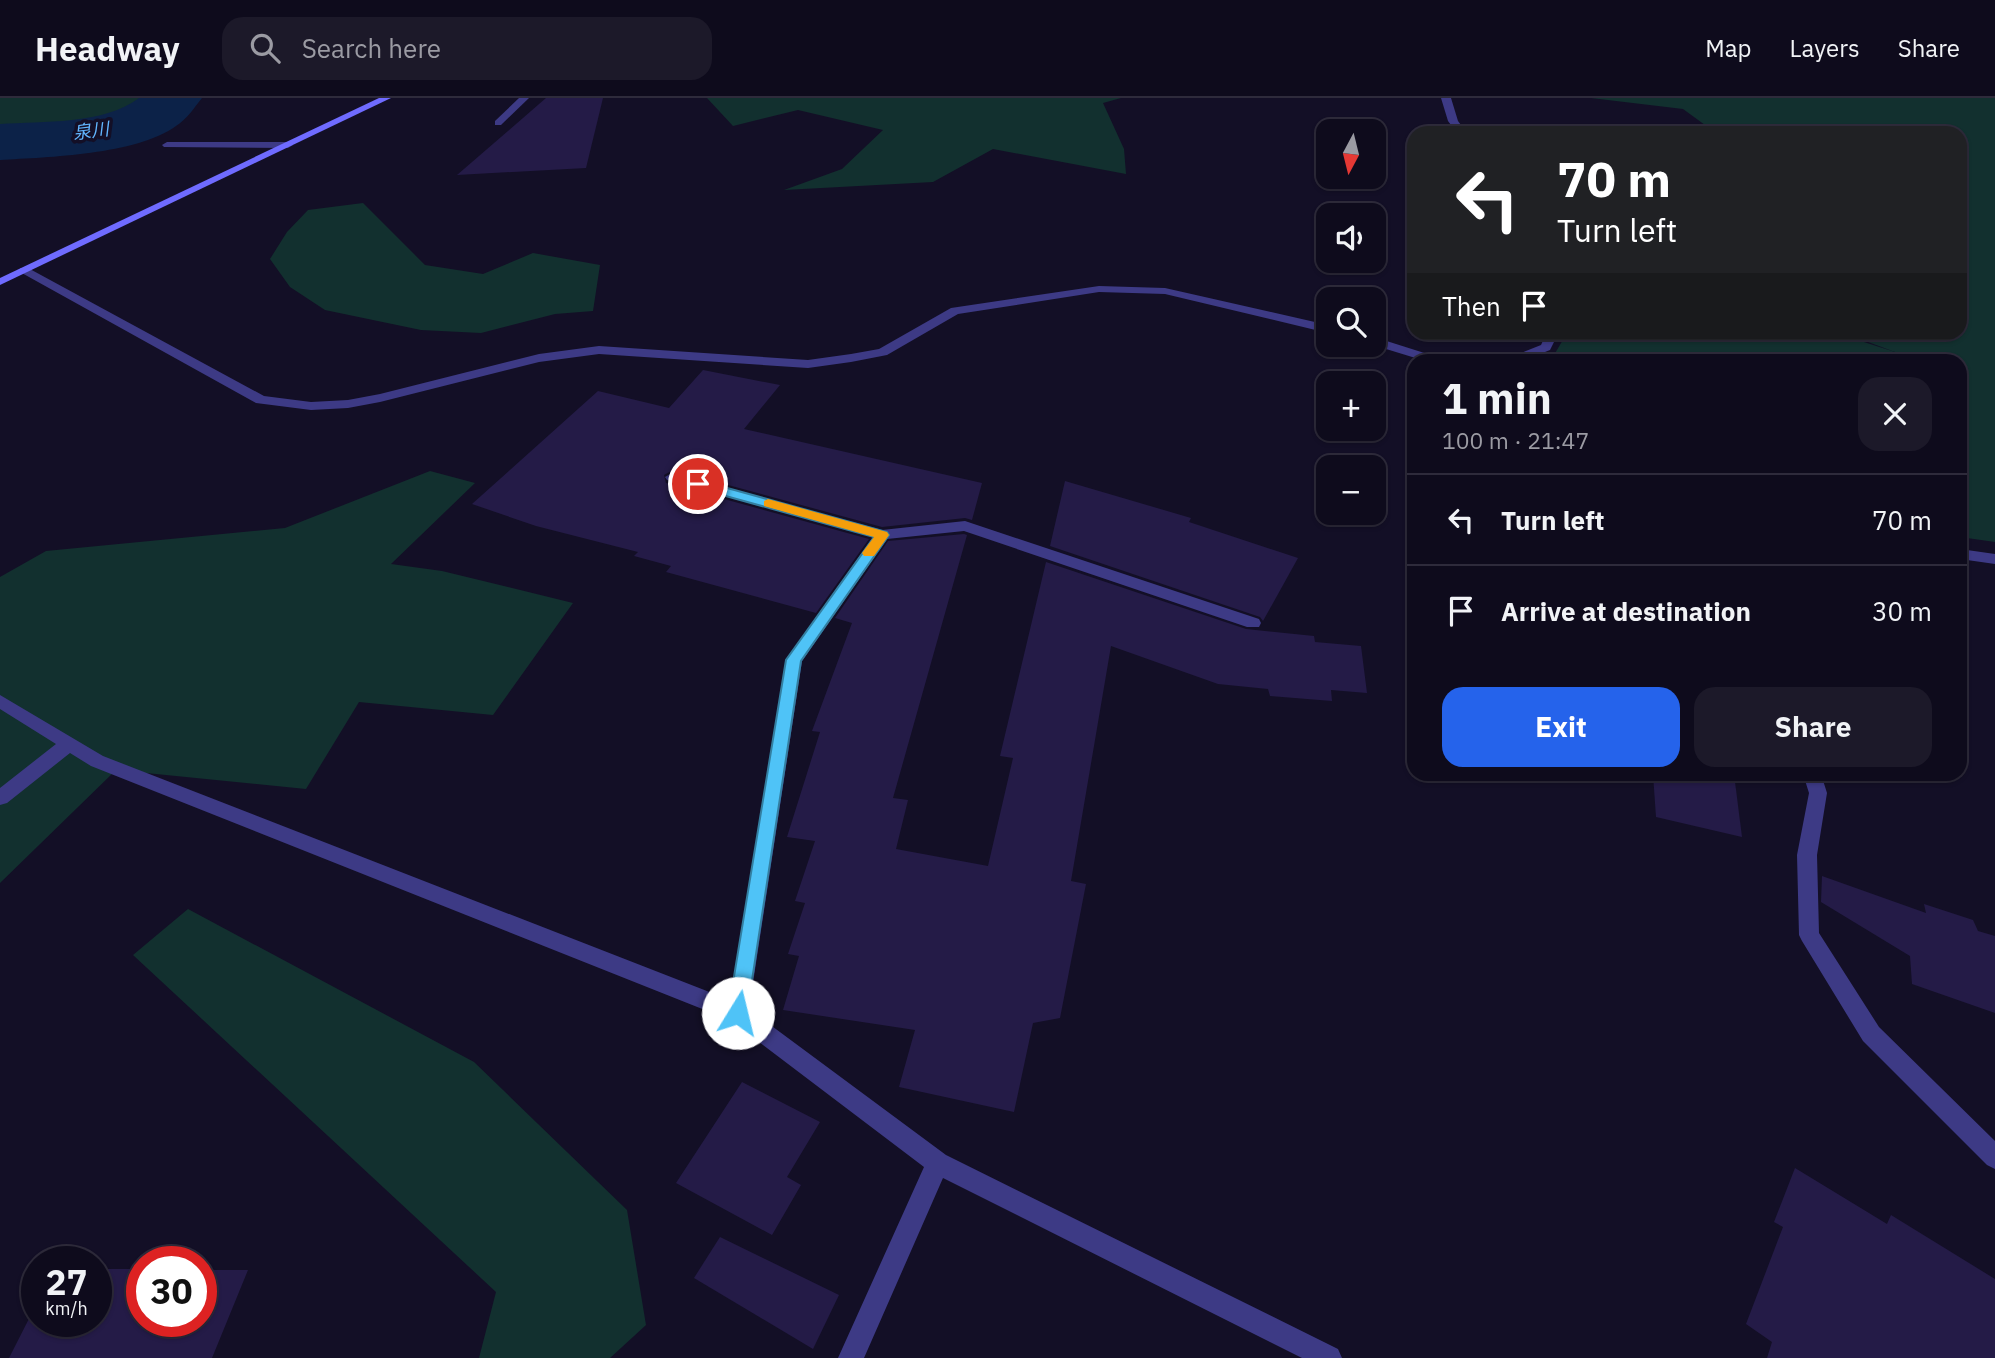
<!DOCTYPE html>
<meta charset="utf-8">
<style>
body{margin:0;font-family:"IBM Plex Sans","Noto Sans JP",sans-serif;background:#1c1929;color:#f1f3f6;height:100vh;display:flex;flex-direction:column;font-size:26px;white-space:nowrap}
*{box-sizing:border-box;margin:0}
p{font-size:23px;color:#9b9ba3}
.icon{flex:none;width:38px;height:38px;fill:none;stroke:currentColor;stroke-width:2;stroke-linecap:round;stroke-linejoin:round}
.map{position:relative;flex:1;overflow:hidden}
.panel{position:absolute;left:1407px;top:256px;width:560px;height:427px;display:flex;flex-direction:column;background:#0e0b1c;border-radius:21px;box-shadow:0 2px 5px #0004,0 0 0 2px #2e2b3b}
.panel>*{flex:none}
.top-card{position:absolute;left:1407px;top:28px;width:560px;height:214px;border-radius:21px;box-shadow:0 2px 5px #0004,0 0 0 2px #2e2b3b;background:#202124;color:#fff;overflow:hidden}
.needle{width:46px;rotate:187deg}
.fabs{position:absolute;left:1316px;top:21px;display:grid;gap:14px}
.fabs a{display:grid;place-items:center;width:70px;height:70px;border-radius:14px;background:#0e0b1c;box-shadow:0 2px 5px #0004,0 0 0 2px #2e2b3b;font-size:35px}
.speed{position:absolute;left:21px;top:1148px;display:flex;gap:14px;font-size:35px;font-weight:700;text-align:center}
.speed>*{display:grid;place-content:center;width:91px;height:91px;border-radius:50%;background:#0e0b1c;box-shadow:0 2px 5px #0004,0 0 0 2px #2e2b3b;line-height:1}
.speed small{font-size:18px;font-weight:400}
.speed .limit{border:10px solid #d22;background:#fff;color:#111}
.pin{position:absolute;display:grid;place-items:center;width:60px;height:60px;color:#fff;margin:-30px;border:4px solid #fff;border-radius:50%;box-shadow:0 2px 7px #0007}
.me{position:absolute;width:77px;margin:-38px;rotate:9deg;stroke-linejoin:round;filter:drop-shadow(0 0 5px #0008)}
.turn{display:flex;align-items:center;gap:24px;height:147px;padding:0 35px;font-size:32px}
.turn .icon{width:91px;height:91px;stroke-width:2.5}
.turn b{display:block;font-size:49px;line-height:60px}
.then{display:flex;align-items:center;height:66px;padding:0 35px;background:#0003;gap:14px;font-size:26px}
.round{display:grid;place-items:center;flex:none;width:74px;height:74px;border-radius:21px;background:#1c1929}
.headline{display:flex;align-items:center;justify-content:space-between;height:119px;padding:0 35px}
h1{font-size:42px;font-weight:700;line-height:52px}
.button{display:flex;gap:14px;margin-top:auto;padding:14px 35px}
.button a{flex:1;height:80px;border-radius:21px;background:#2563eb;color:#fff;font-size:28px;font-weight:700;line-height:80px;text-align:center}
.button a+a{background:#1c1929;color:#f1f3f6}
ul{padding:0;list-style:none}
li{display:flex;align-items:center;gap:21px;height:91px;padding:0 35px;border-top:2px solid #2e2b3b}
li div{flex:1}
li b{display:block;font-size:26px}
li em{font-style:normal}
header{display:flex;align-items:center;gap:42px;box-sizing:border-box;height:98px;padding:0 35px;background:#0e0b1c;border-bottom:2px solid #2e2b3b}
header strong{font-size:33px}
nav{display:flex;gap:38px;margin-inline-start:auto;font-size:24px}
.search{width:490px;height:63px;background:#1c1929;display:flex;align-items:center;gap:18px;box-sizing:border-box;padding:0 24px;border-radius:21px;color:#9b9ba3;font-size:26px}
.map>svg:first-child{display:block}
.green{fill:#12302f}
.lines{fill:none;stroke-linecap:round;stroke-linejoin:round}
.river{fill:#0c2248;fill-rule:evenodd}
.building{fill:#241b47}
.street{fill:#3d3a85;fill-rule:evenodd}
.secondary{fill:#6f6bff;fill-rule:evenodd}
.route{fill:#4fc3f7;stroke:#337fa1;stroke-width:2}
.slow{fill:#f59e0b}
.labels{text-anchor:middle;stroke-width:7;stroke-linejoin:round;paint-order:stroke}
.far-water-label{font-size:18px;font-style:italic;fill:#62b6ff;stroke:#130f26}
</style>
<header>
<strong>Headway</strong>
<div class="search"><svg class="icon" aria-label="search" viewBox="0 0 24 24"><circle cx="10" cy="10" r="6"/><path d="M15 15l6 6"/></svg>Search here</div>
<nav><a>Map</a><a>Layers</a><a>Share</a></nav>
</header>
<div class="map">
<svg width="1995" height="1260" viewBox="0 0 1995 1260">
<rect width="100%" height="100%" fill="#130f26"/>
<!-- green -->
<g class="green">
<path d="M0,0H172C131,32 51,38 0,41Z"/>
<path d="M707,0H1121L1103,5L1124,51L1126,76L993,51L933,84L784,92L842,71L883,32L798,12L733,28Z"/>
<path d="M1591,0H1995V444L1960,439V262H1546L1554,257L1567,235H1836L1895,254L1844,235L1960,234V35H1716L1683,11Z"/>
<path d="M363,105L425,167L483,176L533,155L600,167L593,213L555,216L481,235L421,232L325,212L290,189L270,161L287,134L308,112Z"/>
<path d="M430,373L475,385L391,466L442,473L573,505L493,617L359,604L306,691L116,672L0,785V479L46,453L285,430Z"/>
<path d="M188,811L474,964L627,1112L646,1227L610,1260H479L496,1194L133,857Z"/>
</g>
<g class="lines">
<!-- river -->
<path class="river" d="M139,0H202C194,10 187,21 176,28C135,57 49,59 0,62V26C43,23 103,27 139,0Z"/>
</g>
<!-- building -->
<g class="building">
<path d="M546,0H603L586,70L457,77Z"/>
<path d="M703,272L780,287L744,331L982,385L972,422L965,420L882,429L673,372L664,377L666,385L869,441L816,515L666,474L671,468L634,458L638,454L536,428L472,406L598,293L669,310Z"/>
<path d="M1065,383L1191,420L1189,424L1298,460L1263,523L1260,519L1050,448Z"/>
<path d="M964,436L967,437L893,700L908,702L896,751L988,768L1013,660L1000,658L1046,464L1246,531L1314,538L1315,544L1361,548L1367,595L1331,592L1332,603L1270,598L1268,591L1218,586L1111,548L1071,783L1086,786L1060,920L1033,925L1014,1014L899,989L915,932L783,912L799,858L788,856L805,805L795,803L815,743L787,739L820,634L812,633L852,525L835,520L888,443Z"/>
<path d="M1653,676H1734L1742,739L1656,719Z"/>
<path d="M1822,778L1926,815L1924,806L1973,822L1978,833L1995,838V915L1912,886L1910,858L1821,804Z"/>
<path d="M742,984L820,1024L787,1079L801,1087L772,1137L676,1085Z"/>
<path d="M1795,1070L1887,1126L1891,1117L1995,1181V1260H1767L1772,1244L1746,1226L1783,1129L1774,1124Z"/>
<path d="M720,1139L839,1197L813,1251L694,1180Z"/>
<path d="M96,1171H142V1223H201V1172H248L212,1260H9L37,1205V1223H96Z"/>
</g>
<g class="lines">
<!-- street -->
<g class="street">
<path d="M519,0H529L501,27H495V23Z"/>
<path d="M1441,0H1451L1458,23L1467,35H1457L1448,23Z"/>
<path d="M167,44H288L293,47L288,50L164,49L162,47Z"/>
<path d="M20,170H28L264,298L311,304L348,302L380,296L539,256L599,248L808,262L851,256L879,251L951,210L1099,188L1165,190L1328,227V235L1165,196L1099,194L958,216L887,257L851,264L808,270L599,256L539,264L380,304L348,310L311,312L256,305L20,174Z"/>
<path d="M1547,234H1559L1550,252L1525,262H1509L1511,259L1541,247Z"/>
<path d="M1374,239L1437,259L1439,262H1422L1373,247Z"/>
<path d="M672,375L882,432L965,423L1259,521L1261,525L1259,529H1247L964,433L887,441L802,563L749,911L946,1057L1338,1251L1342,1260H1302L943,1080L864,1260H838L924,1069L730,922L91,668L70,655L7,705L0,707V690L56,646L0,611V597L103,658L730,902L786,562L873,439L667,382L665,379Z"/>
<path d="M1960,451L1995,456V466L1960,461Z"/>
<path d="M1803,676H1821L1827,695L1817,757L1819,835L1879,929L1995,1043V1071L1987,1067L1863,943L1802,843L1799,837L1797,757L1809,695Z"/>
</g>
<!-- secondary -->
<path class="secondary" d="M379,0H391L0,187V180Z"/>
</g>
<!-- route -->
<path class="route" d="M698,382L887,434L889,437L801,563L747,915L744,922L738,924L731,922L728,915L786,562L874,439L693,389L692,386Z"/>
<!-- slow -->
<path class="slow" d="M768,401L887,434L889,437L874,458H864L862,455L874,439L764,408V403Z"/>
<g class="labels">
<!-- far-water labels -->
<g class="far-water-label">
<text transform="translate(91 33) rotate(-7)" y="6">泉川</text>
</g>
</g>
</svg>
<div class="fabs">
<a><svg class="needle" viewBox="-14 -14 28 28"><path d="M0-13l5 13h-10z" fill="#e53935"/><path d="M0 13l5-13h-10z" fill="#9b9ba3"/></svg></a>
<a><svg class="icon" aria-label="sound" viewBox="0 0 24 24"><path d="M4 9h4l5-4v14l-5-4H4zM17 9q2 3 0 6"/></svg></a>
<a><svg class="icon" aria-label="search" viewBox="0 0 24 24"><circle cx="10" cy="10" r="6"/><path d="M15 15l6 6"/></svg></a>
<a>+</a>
<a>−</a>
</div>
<div class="speed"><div>27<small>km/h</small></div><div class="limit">30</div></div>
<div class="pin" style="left:698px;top:386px;background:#d93025"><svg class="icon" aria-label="arrive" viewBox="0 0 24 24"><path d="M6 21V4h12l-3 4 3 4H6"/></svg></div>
<svg class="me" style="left:738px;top:915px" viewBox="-20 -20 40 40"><circle r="19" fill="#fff"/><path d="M0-13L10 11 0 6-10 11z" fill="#4fc3f7"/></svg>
<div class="top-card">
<div class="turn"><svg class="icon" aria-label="left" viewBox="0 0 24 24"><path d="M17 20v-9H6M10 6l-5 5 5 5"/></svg><div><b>70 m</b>Turn left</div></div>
<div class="then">Then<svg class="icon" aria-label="arrive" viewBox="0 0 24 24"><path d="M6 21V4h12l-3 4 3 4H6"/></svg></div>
</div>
<section class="panel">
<div class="headline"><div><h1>1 min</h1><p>100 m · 21:47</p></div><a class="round"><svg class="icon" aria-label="close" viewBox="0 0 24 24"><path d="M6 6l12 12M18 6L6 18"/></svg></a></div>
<ul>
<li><svg class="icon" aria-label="left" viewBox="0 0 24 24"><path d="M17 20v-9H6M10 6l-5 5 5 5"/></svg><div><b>Turn left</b></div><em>70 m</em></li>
<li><svg class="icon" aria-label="arrive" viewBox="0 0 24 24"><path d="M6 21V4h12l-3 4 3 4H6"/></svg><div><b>Arrive at destination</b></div><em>30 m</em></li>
</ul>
<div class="button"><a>Exit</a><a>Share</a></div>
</section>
</div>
